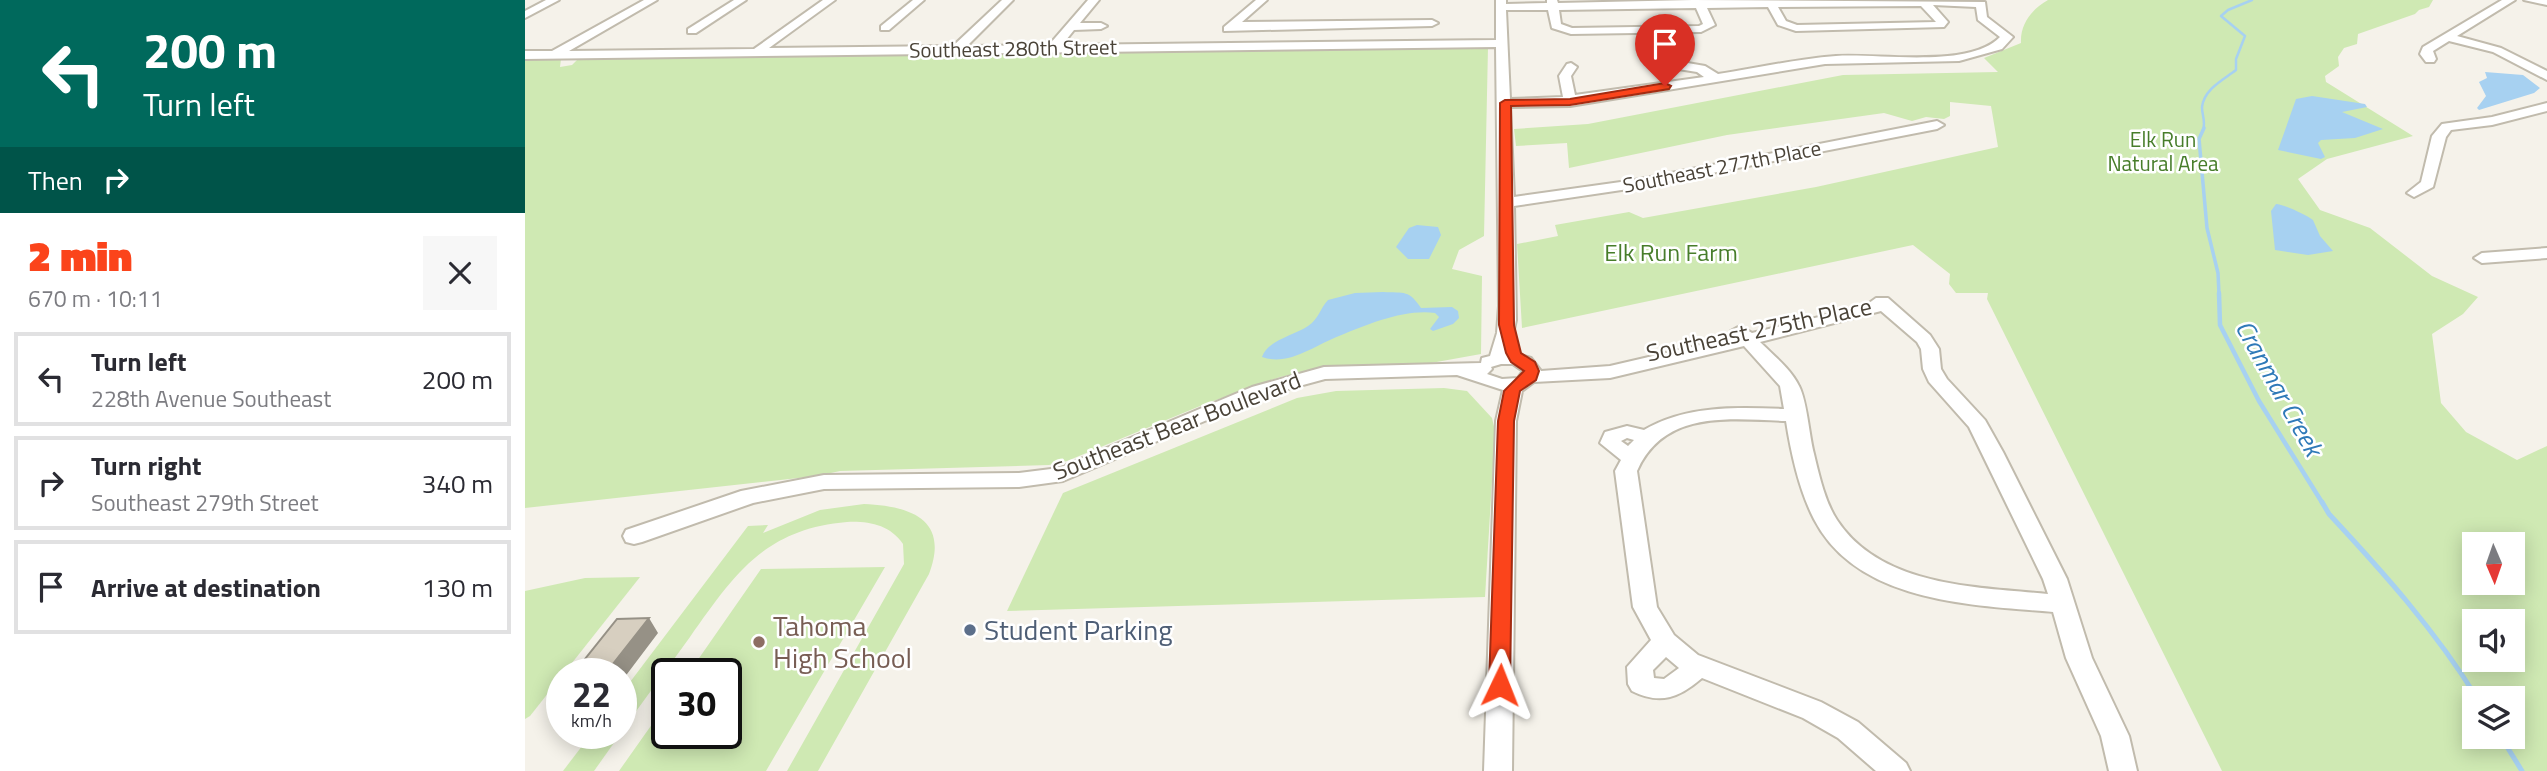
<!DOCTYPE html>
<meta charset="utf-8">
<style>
body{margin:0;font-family:"Titillium Web",sans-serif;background:#f7f7f7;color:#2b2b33;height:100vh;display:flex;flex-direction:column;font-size:26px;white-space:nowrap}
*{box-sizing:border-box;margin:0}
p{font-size:23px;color:#7c7c81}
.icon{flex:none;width:38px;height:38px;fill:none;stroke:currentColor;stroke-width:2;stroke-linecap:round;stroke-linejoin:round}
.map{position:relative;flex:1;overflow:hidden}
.side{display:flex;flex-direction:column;background:#fff;width:525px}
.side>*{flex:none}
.hud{background:#00695c;color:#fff;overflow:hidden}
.needle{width:46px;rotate:178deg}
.controls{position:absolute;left:1937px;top:532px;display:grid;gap:14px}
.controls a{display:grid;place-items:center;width:63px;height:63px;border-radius:0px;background:#fff;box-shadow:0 4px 18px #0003;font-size:35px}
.speed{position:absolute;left:21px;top:658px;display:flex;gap:14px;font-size:35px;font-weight:700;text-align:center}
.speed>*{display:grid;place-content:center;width:91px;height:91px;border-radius:50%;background:#fff;box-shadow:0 4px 18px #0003;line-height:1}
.speed small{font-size:18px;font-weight:400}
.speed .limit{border:4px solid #111;border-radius:10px;background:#fff;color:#111}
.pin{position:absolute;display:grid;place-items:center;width:60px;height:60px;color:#fff;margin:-72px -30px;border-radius:50% 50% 50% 0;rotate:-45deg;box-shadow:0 0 7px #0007}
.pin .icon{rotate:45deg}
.me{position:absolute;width:77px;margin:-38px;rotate:2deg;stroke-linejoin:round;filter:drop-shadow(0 0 5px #0008)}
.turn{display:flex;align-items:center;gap:24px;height:147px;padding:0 28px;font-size:32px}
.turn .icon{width:91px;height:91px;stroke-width:2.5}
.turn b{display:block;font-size:49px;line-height:60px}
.then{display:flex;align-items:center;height:66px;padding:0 28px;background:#0003;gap:14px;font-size:26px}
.round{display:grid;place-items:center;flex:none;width:74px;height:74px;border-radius:0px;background:#f7f7f7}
.overview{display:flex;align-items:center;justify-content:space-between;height:119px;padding:0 28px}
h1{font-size:42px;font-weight:800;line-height:52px;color:#fb441b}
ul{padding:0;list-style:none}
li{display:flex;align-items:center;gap:21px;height:94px;margin:0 14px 10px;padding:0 14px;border:4px solid #e1e1e2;border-radius:0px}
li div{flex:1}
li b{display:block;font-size:26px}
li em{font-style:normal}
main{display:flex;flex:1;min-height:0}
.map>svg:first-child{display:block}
.green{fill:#cfe9b3;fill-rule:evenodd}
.water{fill:#a7d1f1}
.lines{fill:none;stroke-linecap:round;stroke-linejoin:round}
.stream-far3{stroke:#a7d1f1;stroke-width:2.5}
.stream-far2{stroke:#a7d1f1;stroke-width:3.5}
.stream-far1{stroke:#a7d1f1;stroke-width:4.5}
.stream{stroke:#a7d1f1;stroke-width:5}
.minor-casing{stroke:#c1bbad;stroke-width:4}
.minor{fill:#fff;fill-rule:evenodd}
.shaded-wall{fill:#969186}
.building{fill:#d7cfc0;stroke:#969186;stroke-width:2}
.route{fill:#fb441b;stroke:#a32c12;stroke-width:2}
.service-dot{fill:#5c6f8a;stroke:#fff;stroke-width:2.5}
.education-dot{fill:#8d6e63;stroke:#fff;stroke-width:2.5}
.labels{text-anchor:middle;stroke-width:5;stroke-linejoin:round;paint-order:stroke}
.far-street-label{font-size:21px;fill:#4a4338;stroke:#fff}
.far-park-label{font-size:21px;fill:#477d2a;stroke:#fff}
.park-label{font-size:24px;fill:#477d2a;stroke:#fff}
.street-label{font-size:24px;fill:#4a4338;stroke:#fff}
.water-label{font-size:26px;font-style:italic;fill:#2f7ab8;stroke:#fff}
.near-education-label{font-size:28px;fill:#785e54;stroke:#fff;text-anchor:start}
.near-service-label{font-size:28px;fill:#4e5e75;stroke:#fff;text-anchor:start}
</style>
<main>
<section class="side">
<div class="hud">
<div class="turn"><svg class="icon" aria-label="left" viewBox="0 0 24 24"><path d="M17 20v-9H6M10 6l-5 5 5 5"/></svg><div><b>200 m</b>Turn left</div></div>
<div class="then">Then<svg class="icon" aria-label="right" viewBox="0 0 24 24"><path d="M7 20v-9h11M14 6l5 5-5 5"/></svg></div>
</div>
<div class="overview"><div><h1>2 min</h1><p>670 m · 10:11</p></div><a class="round"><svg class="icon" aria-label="close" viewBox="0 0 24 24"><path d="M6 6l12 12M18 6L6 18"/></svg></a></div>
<ul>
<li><svg class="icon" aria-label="left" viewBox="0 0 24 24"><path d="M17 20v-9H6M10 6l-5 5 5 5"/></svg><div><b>Turn left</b><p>228th Avenue Southeast</p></div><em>200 m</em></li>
<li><svg class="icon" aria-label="right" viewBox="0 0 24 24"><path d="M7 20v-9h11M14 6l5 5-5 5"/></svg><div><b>Turn right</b><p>Southeast 279th Street</p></div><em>340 m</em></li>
<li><svg class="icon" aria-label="arrive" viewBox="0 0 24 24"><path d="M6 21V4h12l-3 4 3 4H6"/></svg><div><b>Arrive at destination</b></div><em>130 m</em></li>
</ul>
</section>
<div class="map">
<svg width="2022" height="771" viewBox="0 0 2022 771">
<rect width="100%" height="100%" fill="#f5f2ea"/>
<!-- green -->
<g class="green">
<path d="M1523,0H1908L1904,7L1894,10L1890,14L1833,34L1832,44L1819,48L1813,57L1814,66L1800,76L1801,82L1888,136L1802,159L1773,179L1795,210L1845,228L1907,276L1953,297L1938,314L1907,334L1916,403L1941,432L1992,460L2022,446V771H1697L1462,299L1463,293H1431L1424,284L1425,274L1388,245L997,328L992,244L1033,236L1030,225L1104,212L1118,218L1291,187L1473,147L1466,106L1425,102V116L1419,119L1401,117L1387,121L1359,113L1202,135L1044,168L1042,143L991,146L989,129L1063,124L1318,75L1473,72L1459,58L1496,43C1495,24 1507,9 1523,0ZM1950,544H1988V583H1950ZM1950,621H1988V660H1950ZM1950,698H1988V737H1950Z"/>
<path d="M963,47L959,236L934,250L927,269L957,276L956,354L906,363L809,366L755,377L680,404L542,461L524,465L315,471L292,476L0,508V60L36,59L35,67L47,65L53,59Z"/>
<path d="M919,388L942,391L967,418L970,431L960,597L482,611L538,493L772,398L811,391Z"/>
<path d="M339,504C385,506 425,519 404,574L293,771H262L379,564L378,544C365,525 344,521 322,522C239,529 209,575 165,637C142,669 119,700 96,732V694L223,526L243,525L238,533L295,510Z"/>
<path d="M360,567L241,771H94L142,703V733H201V674H163L236,569Z"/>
<path d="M115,577L5,716L0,719V591L60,578Z"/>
<path d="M67,733H96L69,771H38Z"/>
</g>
<!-- water -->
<g class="water">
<path d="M1960,72L1998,75L2015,88L2009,93L1954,110L1952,108L1961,96L1954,82L1962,78Z"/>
<path d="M1787,96L1840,104L1842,107L1817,112L1858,129L1830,138L1796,140L1793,143L1800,157L1796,159L1753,150L1771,99Z"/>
<path d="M1751,204C1758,204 1781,215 1788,220L1795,236L1808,251L1783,255L1750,250L1746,211Z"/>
<path d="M892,225L913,227L916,235L904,259H883L871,247L884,228Z"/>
<path d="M858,292C880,293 884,290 896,308L927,307L933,311L934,318L928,324L908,331L905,329L914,317L910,313C879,309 844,324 814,336C790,345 763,367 737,357C743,340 768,336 783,326C794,319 795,308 803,300L830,293Z"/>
</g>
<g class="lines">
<!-- stream-far3 -->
<path class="stream-far3" d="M1678,130C1681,122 1677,116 1677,107C1679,89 1698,80 1711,70V59L1720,36L1696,16L1703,10L1727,0"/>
<!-- stream-far2 -->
<path class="stream-far2" d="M1679,128L1674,139L1682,228L1693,273L1694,294"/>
<!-- stream-far1 -->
<path class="stream-far1" d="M1694,293L1695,325L1734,401L1798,504"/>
<!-- stream -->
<g class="stream">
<path d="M1797,502L1804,514C1858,572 1910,630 1952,698"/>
<path d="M1976,737L1997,771"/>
</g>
<defs>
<g id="minor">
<path d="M21,0H34L0,18V11Z"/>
<path d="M119,0H132L44,51L229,49L298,0H310L244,48L428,46L477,0H488L442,46L524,45L563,0H574L555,23H576L582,26L576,29L549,30L537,45L971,40V0H981V4L1022,3V0H1032L1033,3L1168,0L1460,2L1462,17L1488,37L1477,49L1434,61L1300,64L1045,106L985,107L989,197L1110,180L1412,121L1419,125L1412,129L1110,188L989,206L991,320L984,352L1006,358L1016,371L1085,366L1210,337L1206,331L1215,326L1227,333L1340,306L1351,298H1363L1405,335L1414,349L1416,369L1422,379L1460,420L1478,452L1542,579L1567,658L1604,736L1612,771H1584L1576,736L1541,658L1528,612C1447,605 1332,603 1289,519C1274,490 1266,453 1261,421C1204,419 1139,410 1112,471L1132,607L1149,635L1173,655L1296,702L1333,722L1381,763L1385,771H1351L1313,738L1278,718L1177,678C1154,698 1135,705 1107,691L1103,684L1102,667L1126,640L1108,607L1090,471L1096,460L1075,443L1080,432L1102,426L1119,430C1161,405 1212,407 1259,409L1255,386L1219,346L1085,378L1009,382L997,391L991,421L987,771H959L971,421L978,390L932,375L800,379L741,395L538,481L494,487L299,489L228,503L117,542L109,544L101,542L98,536L101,530L216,491L299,475L494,473L534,468L727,387L799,367L956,363L957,358L965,356L972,333L974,306L971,47L0,59V51H27ZM1408,5L1451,7L1453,20L1475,37C1444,69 1353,53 1311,56C1271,59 1232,68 1193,74L1180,66L1151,61L1147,62V68L1172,72L1179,77L1050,95L1046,76L1052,67L1046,63L1042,64L1034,76L1038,97L985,99L981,10H1023L1027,28L1046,34L1176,32L1190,25L1182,8L1243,7L1253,25L1271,31L1419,27L1423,22ZM1396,6L1411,22L1272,25L1261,21L1253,7ZM1171,8L1178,24L1174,26L1047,28L1036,24L1034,10ZM1356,311L1392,342L1396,349L1398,369L1404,382L1444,427L1518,579L1523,594C1452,587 1356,587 1312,520C1300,502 1294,475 1289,454C1284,435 1282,401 1274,386C1266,369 1248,355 1235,342ZM976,364H988L998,371L993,378L977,379L962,374L967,369L966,367ZM1102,438L1109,440L1103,446L1096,441ZM1141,657L1154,668L1139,679L1129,678L1128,670Z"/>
<path d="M209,0H221L171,33H163V29Z"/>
<path d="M388,0H399L364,30H356V26Z"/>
<path d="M731,0H742L717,22L907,20L913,23L907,26L699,31V27Z"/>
<path d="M1977,0H1990L1932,36L1976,48L2022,71V80L1968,52L1924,41L1908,51L1911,59L1909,62H1901L1895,54L1898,47Z"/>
<path d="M1999,0H2022V5Z"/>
<path d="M2022,103V111L1967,125L1926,130L1921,137L1908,187L1889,197L1882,193L1896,182L1907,136L1917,124L1967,117Z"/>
<path d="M2022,248V258L1957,263L1949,258L1957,253Z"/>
</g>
</defs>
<!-- minor casing -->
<use href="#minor" class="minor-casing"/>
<!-- minor -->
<use href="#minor" class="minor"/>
</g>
<!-- shaded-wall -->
<path class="shaded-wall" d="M124,618L133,633L96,682V674H80Z"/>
<!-- building -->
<g class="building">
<path d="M124,618L80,674H48L92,619Z"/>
<path d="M37,688V694H32Z"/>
</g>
<!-- route -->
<path class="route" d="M1140,83L1146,86L1144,89L1045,105L986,106L989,325L996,353L1010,362L1014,371L1011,380L995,391L989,421L985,685L982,692L975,694L967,692L964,685L973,421L979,391L999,371L986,362L981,353L974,325L975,103L980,100L1045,99Z"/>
<!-- markers -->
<circle class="service-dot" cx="445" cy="630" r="7"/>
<circle class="education-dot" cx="234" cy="642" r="7"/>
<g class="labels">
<!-- far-street labels -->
<g class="far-street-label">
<text transform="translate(488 49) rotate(-1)" y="7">Southeast 280th Street</text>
<text transform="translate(1197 167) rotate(-11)" y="7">Southeast 277th Place</text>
</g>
<!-- far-park labels -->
<g class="far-park-label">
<text x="1638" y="147">Elk Run<tspan x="1638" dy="24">Natural Area</tspan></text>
</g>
<!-- park labels -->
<g class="park-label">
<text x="1146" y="261">Elk Run Farm</text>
</g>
<!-- street labels -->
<g class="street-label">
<text transform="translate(1234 330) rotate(-12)" y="8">Southeast 275th Place</text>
<text transform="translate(652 426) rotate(-21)" y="8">Southeast Bear Boulevard</text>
</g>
<!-- water labels -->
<g class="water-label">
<text transform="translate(1754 388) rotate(61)" y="9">Cranmar Creek</text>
</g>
<!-- near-education labels -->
<g class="near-education-label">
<text x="248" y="636">Tahoma<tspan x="248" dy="32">High School</tspan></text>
</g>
<!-- near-service labels -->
<g class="near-service-label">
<text x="459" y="640">Student Parking</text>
</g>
</g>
</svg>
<div class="controls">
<a><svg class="needle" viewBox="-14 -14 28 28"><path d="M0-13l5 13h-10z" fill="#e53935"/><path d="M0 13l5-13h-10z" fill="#7c7c81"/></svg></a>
<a><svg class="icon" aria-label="sound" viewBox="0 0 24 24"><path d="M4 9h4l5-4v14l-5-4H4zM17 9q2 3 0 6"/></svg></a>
<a><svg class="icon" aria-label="layers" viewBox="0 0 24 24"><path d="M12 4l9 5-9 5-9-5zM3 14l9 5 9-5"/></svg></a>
</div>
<div class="speed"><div>22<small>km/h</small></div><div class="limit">30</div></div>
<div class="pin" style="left:1140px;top:86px;background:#d93025"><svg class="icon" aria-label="arrive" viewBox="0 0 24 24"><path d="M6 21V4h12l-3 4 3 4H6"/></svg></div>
<svg class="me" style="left:975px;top:685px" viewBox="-20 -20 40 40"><path d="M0-17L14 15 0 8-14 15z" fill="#fb441b" stroke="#fff" stroke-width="4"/></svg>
</div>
</main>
